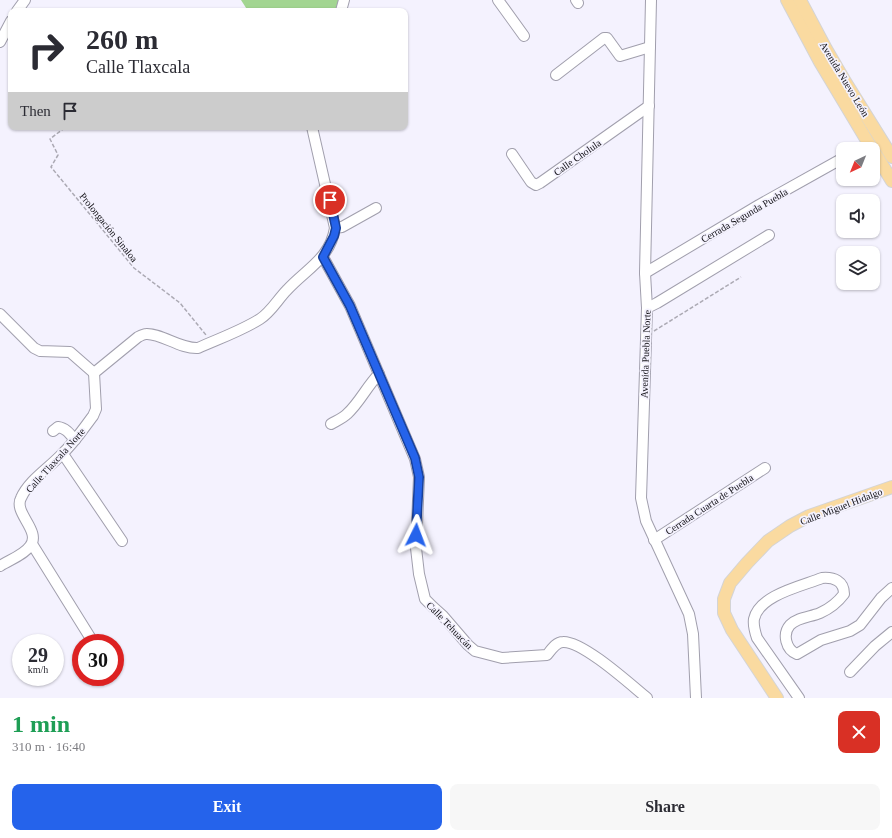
<!DOCTYPE html>
<meta charset="utf-8">
<style>
body{margin:0;font-family:Georgia,serif;background:#f7f7f7;color:#2b2b33;height:100vh;display:flex;flex-direction:column;font-size:15px;white-space:nowrap}
*{box-sizing:border-box;margin:0}
p{font-size:13px;color:#7c7c81}
.icon{flex:none;width:22px;height:22px;fill:none;stroke:currentColor;stroke-width:2;stroke-linecap:round;stroke-linejoin:round}
.map{position:relative;height:698px;overflow:hidden}
.side{display:flex;flex-direction:column;background:#fff;flex:1}
.side>*{flex:none}
.top-card{position:absolute;left:8px;top:8px;width:400px;height:122px;border-radius:8px;box-shadow:0 1px 3px #0004;background:#fff;color:#2b2b33;overflow:hidden}
.needle{width:26px;rotate:223deg}
.tools{position:absolute;left:836px;top:142px;display:grid;gap:8px}
.tools a{display:grid;place-items:center;width:44px;height:44px;border-radius:8px;background:#fff;box-shadow:0 1px 3px #0004;font-size:20px}
.speed{position:absolute;left:12px;top:634px;display:flex;gap:8px;font-size:20px;font-weight:700;text-align:center}
.speed>*{display:grid;place-content:center;width:52px;height:52px;border-radius:50%;background:#fff;box-shadow:0 1px 3px #0004;line-height:1}
.speed small{font-size:10px;font-weight:400}
.speed .limit{border:6px solid #d22;background:#fff;color:#111}
.pin{position:absolute;display:grid;place-items:center;width:34px;height:34px;color:#fff;margin:-17px;border:2px solid #fff;border-radius:50%;box-shadow:0 1px 4px #0007}
.me{position:absolute;width:44px;margin:-22px;rotate:3deg;stroke-linejoin:round;filter:drop-shadow(0 0 3px #0008)}
.turn{display:flex;align-items:center;gap:14px;height:84px;padding:0 12px;font-size:18px}
.turn .icon{width:52px;height:52px;stroke-width:2.5}
.turn b{display:block;font-size:28px;line-height:34px}
.then{display:flex;align-items:center;height:38px;padding:0 12px;background:#0003;gap:8px;font-size:15px}
.round{display:grid;place-items:center;flex:none;width:42px;height:42px;border-radius:8px;background:#f7f7f7}
.headline{display:flex;align-items:center;justify-content:space-between;height:68px;padding:0 12px}
h1{font-size:24px;font-weight:600;line-height:30px;color:#1e9e55}
.action{display:flex;gap:8px;margin-top:auto;padding:8px 12px}
.action a{flex:1;height:46px;border-radius:8px;background:#2563eb;color:#fff;font-size:16px;font-weight:600;line-height:46px;text-align:center}
.action a+a{background:#f7f7f7;color:#2b2b33}
.map>svg:first-child{display:block}
.green{fill:#a2d591}
.lines{fill:none;stroke-linecap:round;stroke-linejoin:round}
.minor-casing{stroke:#a19fad;stroke-width:12}
.major-casing{stroke:#d4d4d5;stroke-width:14}
.path{stroke:#acaab4;stroke-width:1.5;stroke-dasharray:4 2;stroke-linecap:butt}
.minor{stroke:#fff;stroke-width:10}
.major{stroke:#fadaa0;stroke-width:12}
.route-casing{stroke:#184099;stroke-width:10}
.route{stroke:#2563eb;stroke-width:7}
.labels{text-anchor:middle;stroke-width:3.5;stroke-linejoin:round;paint-order:stroke}
.street-label{font-size:10px;fill:#100f14;stroke:#f4f2fe}
</style>
<div class="map">
<svg width="892" height="698" viewBox="0 0 892 698">
<rect width="100%" height="100%" fill="#f4f2fe"/>
<!-- green -->
<path class="green" d="M241,0H339L335,11H248Z"/>
<g class="lines">
<defs>
<g id="minor">
<path d="M498,0L524,36"/>
<path d="M576,0L578,3"/>
<path d="M651,0L645,273L647,308L641,498L646,521L689,614L693,634L696,698"/>
<path d="M17,11L25,0"/>
<path d="M341,11L344,0"/>
<path d="M0,42L11,21"/>
<path d="M556,75L604,38H607L620,56L650,47"/>
<path d="M860,149L869,144"/>
<path d="M512,154L531,182L536,185L540,183L649,106"/>
<path d="M335,228L342,227L376,208"/>
<path d="M323,257L350,306L415,459L419,477L416,548L419,574L425,599L433,607L443,616L468,645L475,651L502,658L547,655C551,650 556,642 563,642C583,641 631,685 647,698"/>
<path d="M645,273L759,205L843,158"/>
<path d="M647,308L657,303L769,235"/>
<path d="M0,314L34,348L40,351L70,352L94,373"/>
<path d="M331,424C336,421 343,418 347,414C360,402 367,386 379,374"/>
<path d="M53,431L58,427C66,428 70,434 75,440"/>
<path d="M63,454L122,541"/>
<path d="M654,540L765,468"/>
<path d="M32,544L93,642"/>
<path d="M0,566C9,560 24,555 30,546C42,531 13,513 21,498C29,480 49,468 62,454C74,443 83,429 93,416L96,409L94,373L138,337C140,336 144,334 146,334C161,333 180,349 198,348C218,339 241,331 260,319C271,312 278,299 287,290C306,269 330,259 335,228L312,127"/>
<path d="M850,672L875,646L892,632"/>
<path d="M799,698L757,638C755,632 753,625 754,619C759,595 802,586 822,578C834,577 844,581 844,594C838,602 829,609 820,613C811,617 798,617 790,625C782,634 786,650 797,654L821,640L850,631L860,625L881,598L892,588"/>
</g>
<g id="major">
<path d="M787,0L820,62L872,149"/>
<path d="M800,0L826,49L844,80L892,157"/>
<path d="M873,150L892,181"/>
<path d="M777,698L732,630L724,613V599L730,583L747,563L768,541L790,526L809,516L892,487"/>
</g>
</defs>
<!-- minor casing -->
<use href="#minor" class="minor-casing"/>
<!-- major casing -->
<use href="#major" class="major-casing"/>
<!-- path -->
<g class="path">
<path d="M62,127L63,129L50,139L58,155L51,167L134,268L180,303L206,335"/>
<path d="M654,331L741,277"/>
</g>
<!-- minor -->
<use href="#minor" class="minor"/>
<!-- major -->
<use href="#major" class="major"/>
</g>
<g class="lines">
<defs>
<path id="route" d="M330,200L336,228L334,236L323,257L350,306L415,458L419,477L416,535"/>
</defs>
<!-- route casing -->
<use href="#route" class="route-casing"/>
<!-- route -->
<use href="#route" class="route"/>
</g>
<g class="labels">
<!-- street labels -->
<g class="street-label">
<text transform="translate(845 79) rotate(59)" y="4">Avenida Nuevo León</text>
<text transform="translate(577 157) rotate(-35)" y="4">Calle Cholula</text>
<text transform="translate(744 215) rotate(-30)" y="4">Cerrada Segunda Puebla</text>
<text transform="translate(109 227) rotate(51)" y="4">Prolongación Sinaloa</text>
<text transform="translate(645 354) rotate(-88)" y="4">Avenida Puebla Norte</text>
<text transform="translate(55 460) rotate(-48)" y="4">Calle Tlaxcala Norte</text>
<text transform="translate(709 504) rotate(-33)" y="4">Cerrada Cuarta de Puebla</text>
<text transform="translate(841 506) rotate(-21)" y="4">Calle Miguel Hidalgo</text>
<text transform="translate(450 625) rotate(46)" y="4">Calle Tehuacán</text>
</g>
</g>
</svg>
<div class="tools">
<a><svg class="needle" viewBox="-14 -14 28 28"><path d="M0-13l5 13h-10z" fill="#e53935"/><path d="M0 13l5-13h-10z" fill="#7c7c81"/></svg></a>
<a><svg class="icon" aria-label="sound" viewBox="0 0 24 24"><path d="M4 9h4l5-4v14l-5-4H4zM17 9q2 3 0 6"/></svg></a>
<a><svg class="icon" aria-label="layers" viewBox="0 0 24 24"><path d="M12 4l9 5-9 5-9-5zM3 14l9 5 9-5"/></svg></a>
</div>
<div class="speed"><div>29<small>km/h</small></div><div class="limit">30</div></div>
<div class="pin" style="left:330px;top:200px;background:#d93025"><svg class="icon" aria-label="arrive" viewBox="0 0 24 24"><path d="M6 21V4h12l-3 4 3 4H6"/></svg></div>
<svg class="me" style="left:416px;top:535px" viewBox="-20 -20 40 40"><path d="M0-17L14 15 0 8-14 15z" fill="#2563eb" stroke="#fff" stroke-width="4"/></svg>
<div class="top-card">
<div class="turn"><svg class="icon" aria-label="right" viewBox="0 0 24 24"><path d="M7 20v-9h11M14 6l5 5-5 5"/></svg><div><b>260 m</b>Calle Tlaxcala</div></div>
<div class="then">Then<svg class="icon" aria-label="arrive" viewBox="0 0 24 24"><path d="M6 21V4h12l-3 4 3 4H6"/></svg></div>
</div>
</div>
<section class="side">
<div class="headline"><div><h1>1 min</h1><p>310 m · 16:40</p></div><a class="round" style="background:#d93025;color:#fff"><svg class="icon" aria-label="close" viewBox="0 0 24 24"><path d="M6 6l12 12M18 6L6 18"/></svg></a></div>
<div class="action"><a>Exit</a><a>Share</a></div>
</section>
